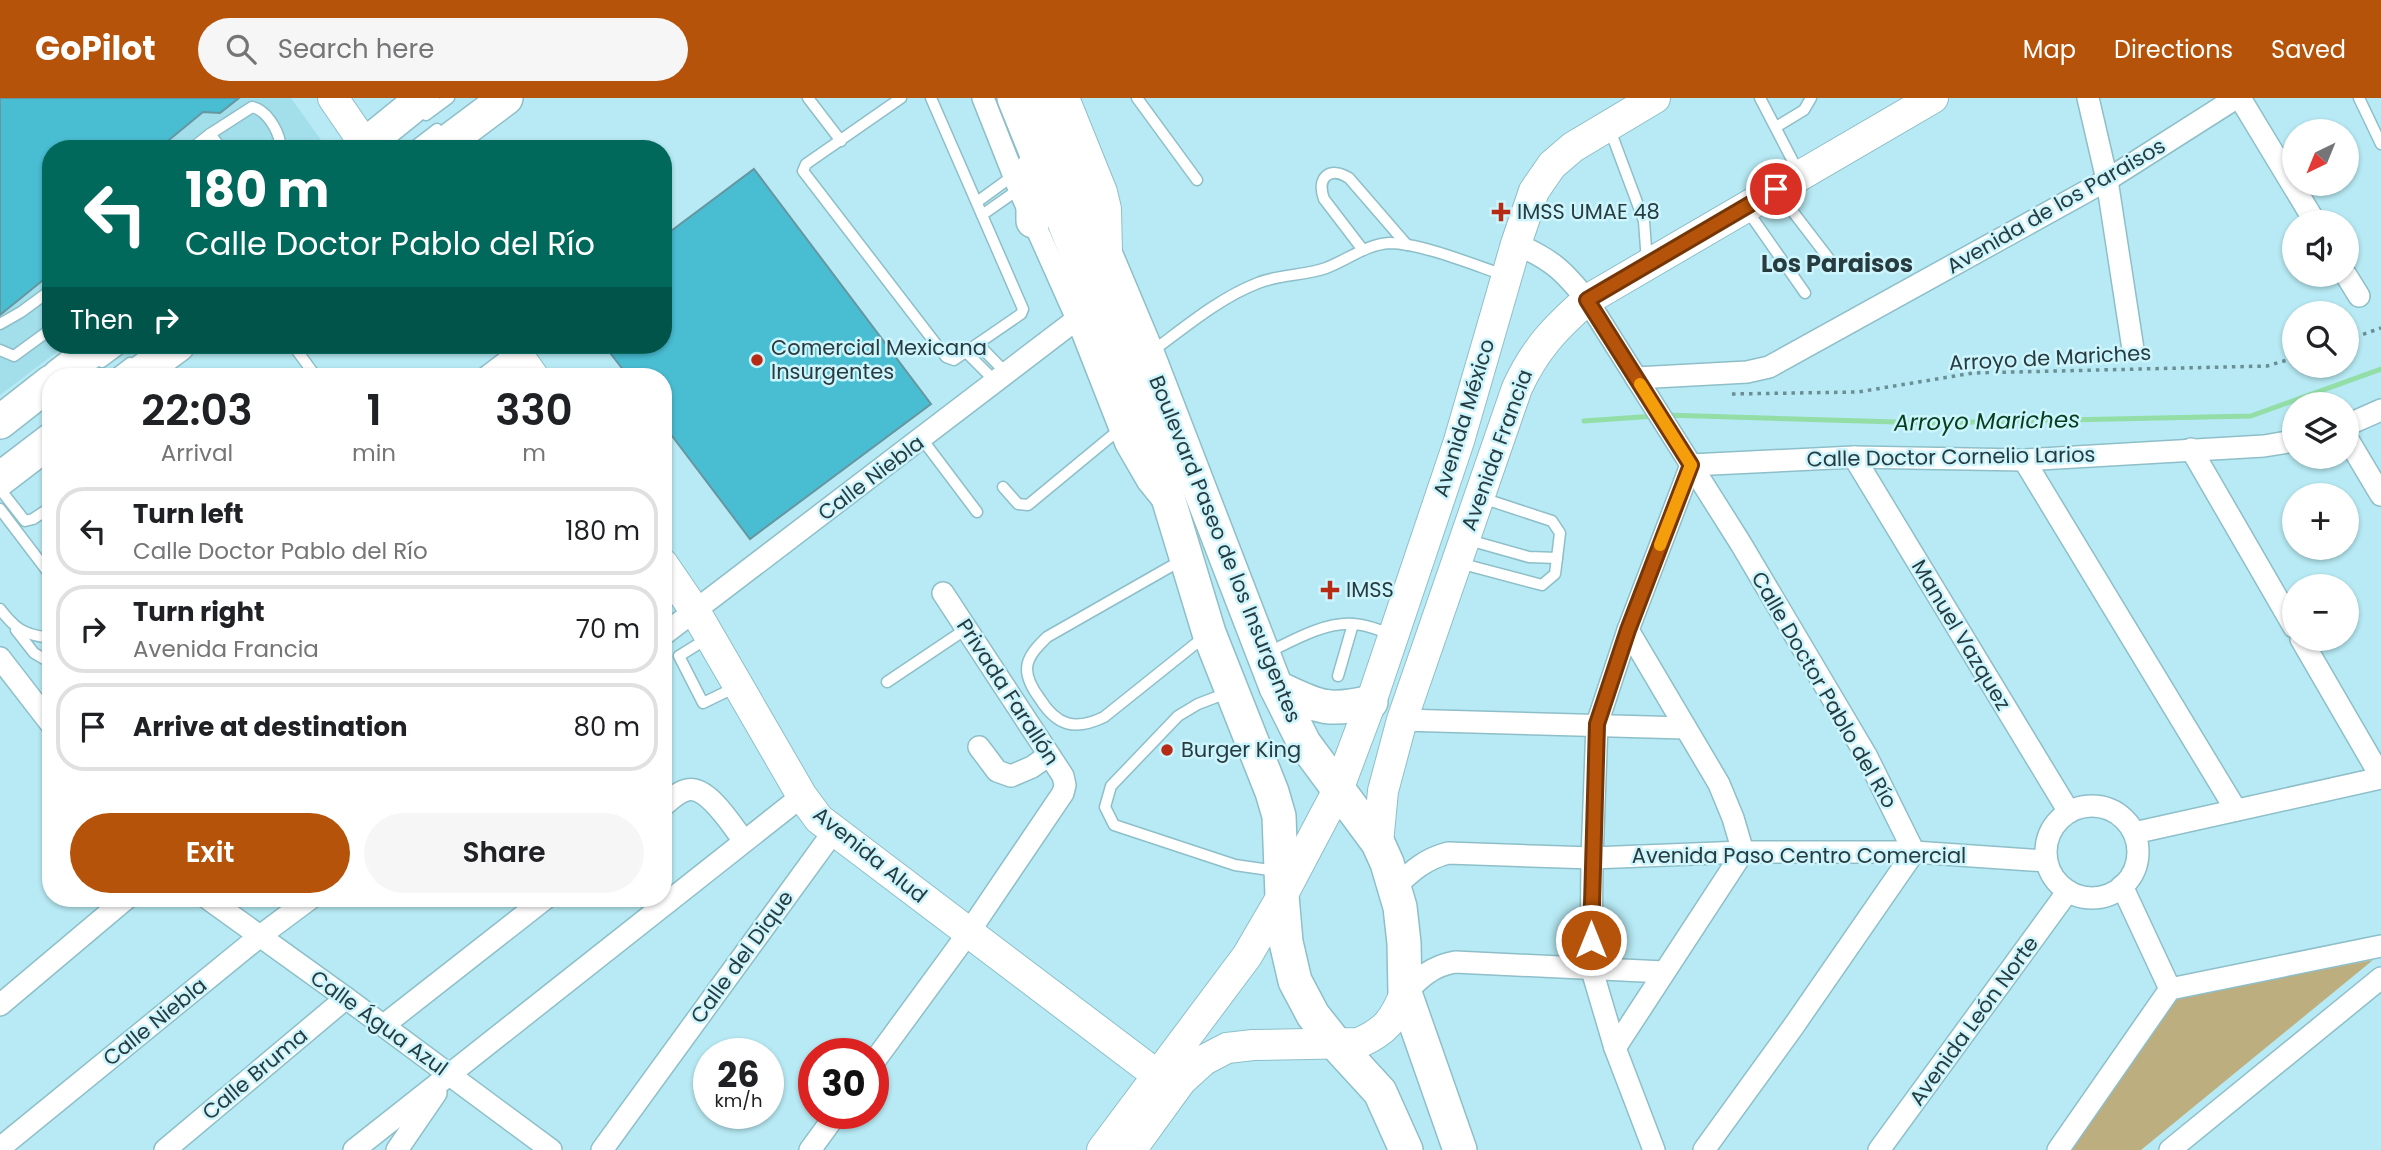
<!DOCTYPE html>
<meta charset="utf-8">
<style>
body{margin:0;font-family:Poppins,sans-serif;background:#f6f6f6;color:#202124;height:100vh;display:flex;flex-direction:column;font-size:26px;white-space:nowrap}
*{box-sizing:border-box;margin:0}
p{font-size:23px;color:#757577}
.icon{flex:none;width:38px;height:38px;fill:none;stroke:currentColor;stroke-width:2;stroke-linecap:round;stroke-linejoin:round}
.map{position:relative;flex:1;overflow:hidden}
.panel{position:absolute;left:42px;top:270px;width:630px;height:539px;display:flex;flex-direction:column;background:#fff;border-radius:28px;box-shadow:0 2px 5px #0004}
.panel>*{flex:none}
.hud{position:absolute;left:42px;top:42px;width:630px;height:214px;border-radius:28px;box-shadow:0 2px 5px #0004;background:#00695c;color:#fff;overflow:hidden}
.needle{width:46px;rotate:223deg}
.buttons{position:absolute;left:2282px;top:21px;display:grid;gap:14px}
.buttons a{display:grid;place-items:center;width:77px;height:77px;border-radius:50%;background:#fff;box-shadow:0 2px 5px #0004;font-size:35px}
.speed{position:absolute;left:693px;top:940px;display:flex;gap:14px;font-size:35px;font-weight:700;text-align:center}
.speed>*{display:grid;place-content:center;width:91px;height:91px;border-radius:50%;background:#fff;box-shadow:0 2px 5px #0004;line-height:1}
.speed small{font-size:18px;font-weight:400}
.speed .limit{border:10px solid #d22;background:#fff;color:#111}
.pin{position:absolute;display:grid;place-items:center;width:60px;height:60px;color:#fff;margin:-30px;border:4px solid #fff;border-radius:50%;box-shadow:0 2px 7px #0007}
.me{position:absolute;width:77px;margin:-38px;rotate:0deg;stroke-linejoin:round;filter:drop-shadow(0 0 5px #0008)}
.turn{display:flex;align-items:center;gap:24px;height:147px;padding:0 28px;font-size:32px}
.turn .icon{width:91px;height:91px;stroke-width:2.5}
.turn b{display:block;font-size:49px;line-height:60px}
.then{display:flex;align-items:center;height:66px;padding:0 28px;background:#0003;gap:14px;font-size:26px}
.eta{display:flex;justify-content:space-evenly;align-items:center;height:119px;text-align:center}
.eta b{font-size:42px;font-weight:600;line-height:49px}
.cta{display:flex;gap:14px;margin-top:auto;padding:14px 28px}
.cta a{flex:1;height:80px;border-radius:42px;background:#b45309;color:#fff;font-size:28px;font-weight:600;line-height:80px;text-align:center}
.cta a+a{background:#f6f6f6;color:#202124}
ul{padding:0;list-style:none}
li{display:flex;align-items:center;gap:21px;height:88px;margin:0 14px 10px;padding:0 14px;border:4px solid #e0e0e0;border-radius:28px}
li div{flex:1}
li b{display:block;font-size:26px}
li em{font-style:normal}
header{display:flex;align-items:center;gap:42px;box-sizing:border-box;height:98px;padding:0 35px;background:#b45309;color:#fff}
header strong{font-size:33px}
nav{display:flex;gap:38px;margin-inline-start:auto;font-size:24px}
.search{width:490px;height:63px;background:#f6f6f6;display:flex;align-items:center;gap:18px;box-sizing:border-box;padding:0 24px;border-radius:38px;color:#757577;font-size:26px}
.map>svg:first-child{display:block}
.built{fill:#a2dfeb}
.green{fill:#bdae7f}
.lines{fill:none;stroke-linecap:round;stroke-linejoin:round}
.stream{stroke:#93dda6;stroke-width:5}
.building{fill:#49bdd2;stroke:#6696a0;stroke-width:2}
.lane-casing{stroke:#8ebfc9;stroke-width:13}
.street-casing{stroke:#8ebfc9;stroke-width:24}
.secondary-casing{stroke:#8ebfc9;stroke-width:32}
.primary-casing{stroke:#8ebfc9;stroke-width:36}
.path{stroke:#6b8d94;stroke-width:3.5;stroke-dasharray:3.5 5;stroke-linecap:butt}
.lane{stroke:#fff;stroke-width:10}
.street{stroke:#fff;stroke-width:21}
.secondary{stroke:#fff;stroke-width:30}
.primary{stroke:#fff;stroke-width:33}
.route-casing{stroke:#753606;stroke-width:18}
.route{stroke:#b45309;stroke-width:12}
.slow{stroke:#f59e0b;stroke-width:12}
.poi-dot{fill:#b72a14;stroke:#cdf5fd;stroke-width:2.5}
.labels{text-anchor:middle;stroke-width:5;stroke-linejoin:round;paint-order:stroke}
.street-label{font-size:21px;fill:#283c40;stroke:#cdf5fd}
.poi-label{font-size:21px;fill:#283c40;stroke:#cdf5fd;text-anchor:start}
.water-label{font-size:23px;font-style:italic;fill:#043f1d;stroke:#cdf5fd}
.quarter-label{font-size:24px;font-weight:bold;fill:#283c40;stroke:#cdf5fd}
</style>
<header>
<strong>GoPilot</strong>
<div class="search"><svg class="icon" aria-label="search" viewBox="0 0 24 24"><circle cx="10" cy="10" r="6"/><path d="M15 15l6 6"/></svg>Search here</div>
<nav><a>Map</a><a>Directions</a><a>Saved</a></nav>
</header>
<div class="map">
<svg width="2381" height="1052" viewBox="0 0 2381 1052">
<rect width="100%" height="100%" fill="#b7eaf4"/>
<!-- built -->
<path class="built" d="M0,0H291L326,49L51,51V247H66L0,297Z"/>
<!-- green -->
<path class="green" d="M2373,862L2141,1052H2058L2156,903Z"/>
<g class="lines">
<!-- stream -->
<g class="stream">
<path d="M1665,317L1930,325L2251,318L2381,271"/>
<path d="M1584,323L1655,318"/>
</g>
</g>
<!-- building -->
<g class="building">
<path d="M0,0H239L220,15L203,14L158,51H51V151L48,154V178L0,217Z"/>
<path d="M754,71L931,306L750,441L663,326V278H628L604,247H663V139Z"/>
</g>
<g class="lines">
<defs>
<g id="lane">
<path d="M808,0L841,43"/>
<path d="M901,0L806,66L803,73L946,259L954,262L1021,216L1023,211L931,0"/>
<path d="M1137,0L1197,82"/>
<path d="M1760,0L1799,75"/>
<path d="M2359,0L2381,46"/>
<path d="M426,17L449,0"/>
<path d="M1776,29L1804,12L1811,0"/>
<path d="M1606,31L1613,40L1644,123L1647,164"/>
<path d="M210,36L222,51"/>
<path d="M191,51L210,36L252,9C266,12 277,30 280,44L274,51"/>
<path d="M411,51L437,31"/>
<path d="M1777,93L1833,166"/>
<path d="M977,104L1014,77"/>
<path d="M1747,112L1805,195"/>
<path d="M982,117L1019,91"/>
<path d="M1363,152L1324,101C1316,79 1330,68 1349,80L1407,147"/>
<path d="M0,226L21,214L51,192"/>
<path d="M978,246L1007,276"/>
<path d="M293,247L314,276"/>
<path d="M0,252L14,258L51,231"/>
<path d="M967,255L996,284"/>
<path d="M1150,255C1184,230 1219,200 1258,185C1280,176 1304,178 1326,170C1347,162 1367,146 1390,145C1420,145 1474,167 1504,177"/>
<path d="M102,264L125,247"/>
<path d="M113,278L130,265"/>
<path d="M922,341L977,414"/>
<path d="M1003,389L1018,406L1028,407L1120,331"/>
<path d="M0,391L25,423L33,421L51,409"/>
<path d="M0,411L51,478"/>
<path d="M1465,441L1529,459L1557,460L1560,435L1552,423L1482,400"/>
<path d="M1182,462L1047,539C1039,547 1027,558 1027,571C1027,581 1034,593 1040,601C1057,628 1075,633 1104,619L1204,539"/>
<path d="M1459,465L1542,487L1555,476L1557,460"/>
<path d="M0,511C14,529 22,536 44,539L51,534"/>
<path d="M16,532L34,555L51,565"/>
<path d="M708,540L679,558L703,605L736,589"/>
<path d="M1267,555C1292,543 1324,524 1353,526C1366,526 1378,532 1391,536"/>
<path d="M1338,578L1353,526"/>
<path d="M887,584L966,531"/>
<path d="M1227,595L1198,606L1178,618L1111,688L1105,709L1114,727L1235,767L1276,773"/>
</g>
<g id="street">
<path d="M983,0L1019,91L1077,221L1126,346L1148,384L1161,400"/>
<path d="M2088,0L2107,82L2133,251"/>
<path d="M2240,0L2315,124"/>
<path d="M1516,146C1551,161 1563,172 1587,202L1741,446L1866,657L1914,754"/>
<path d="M2346,177L2359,198"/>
<path d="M488,278L517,256"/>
<path d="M1636,280L1747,274L1769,269L2107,82L2236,0"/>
<path d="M2347,327L2381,312"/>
<path d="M2347,340L2381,397"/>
<path d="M2191,351L2294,529"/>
<path d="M1854,359L2069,714"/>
<path d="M2024,362L2236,712"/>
<path d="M1628,532L1719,686L1733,720L1743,754"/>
<path d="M663,537L1077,221"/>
<path d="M2301,541L2381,679"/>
<path d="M0,560L51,626"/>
<path d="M1402,622L1685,630"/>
<path d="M979,649L997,673L1011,678L1032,669L1049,657"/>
<path d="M663,708C670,702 678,694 687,692C708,687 732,728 744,743"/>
<circle cx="2092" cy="754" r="46"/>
<path d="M2134,735L2381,680"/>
<path d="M2122,788L2170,891"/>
<path d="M1395,789C1412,773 1425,761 1448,755L1592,760L1743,754H1914L2046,763"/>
<path d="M207,800L346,900L551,1052"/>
<path d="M2170,891L2381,848"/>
<path d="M1405,895C1421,879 1432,868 1455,864L1664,874"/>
<path d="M0,907L127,800"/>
<path d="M384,927L546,800"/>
<path d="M1615,950L1743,754"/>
<path d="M873,965L969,834L1063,695L1065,687L1063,678L943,495"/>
<path d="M0,1050L260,838L311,800"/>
<path d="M165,1052L346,900"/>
<path d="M354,1052L802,698"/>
<path d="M397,1052L436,995"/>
<path d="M602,1052L834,733"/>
<path d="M810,1052L837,1015"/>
<path d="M1654,1052L1615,950L1591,869L1592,760L1597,626L1628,532L1691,367L1854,359L2024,362L2264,348L2294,343"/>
<path d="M1704,1052L1793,929L1914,754"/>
<path d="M1879,1052L2068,793"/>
<path d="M2058,1052L2170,891"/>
<path d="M2170,1052L2381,880"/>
</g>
<g id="secondary">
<path d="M333,0L368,51"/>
<path d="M1064,0L1102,94L1106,111L1107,153"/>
<path d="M511,247L533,278"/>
<path d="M663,466L695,513L802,698L819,721L1157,977"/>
<path d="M1378,745L1383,693L1402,622L1517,290C1535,251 1555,230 1587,202L1933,0"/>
<path d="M1102,1052L1247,858L1282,798L1338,692L1371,604L1459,343L1516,146L1534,93L1552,67L1573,49L1655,0"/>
<path d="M1131,1052L1181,983L1204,962L1227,950L1253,947L1359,945C1386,933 1394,922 1405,895"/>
</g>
<g id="primary">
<path d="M1014,0L1146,327L1209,535L1272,694L1279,718L1282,798L1286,844L1295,883L1313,917L1336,946L1380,994L1406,1052"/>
<path d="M1040,0L1148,257L1276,589L1304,645L1378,745L1387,765L1400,809L1404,845L1405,895L1460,1052"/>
<path d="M360,51L423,0"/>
<path d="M438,51L506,0"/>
<path d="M1033,123V70"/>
<path d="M59,278L99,247"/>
<path d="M136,278L178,247"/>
<path d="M0,324L51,284"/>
<path d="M0,381L51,342"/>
<path d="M1276,589C1317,608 1325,615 1371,604"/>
</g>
</defs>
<!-- lane casing -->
<use href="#lane" class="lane-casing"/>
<!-- street casing -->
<use href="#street" class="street-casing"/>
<!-- secondary casing -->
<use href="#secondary" class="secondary-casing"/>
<!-- primary casing -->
<use href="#primary" class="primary-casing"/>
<!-- path -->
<g class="path">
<path d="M2347,242L2381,230"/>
<path d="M1732,296L1858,294L1973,275L2267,268L2294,260"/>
</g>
<!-- lane -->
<use href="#lane" class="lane"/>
<!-- street -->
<use href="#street" class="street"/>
<!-- secondary -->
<use href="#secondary" class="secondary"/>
<!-- primary -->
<use href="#primary" class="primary"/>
</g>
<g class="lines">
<defs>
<path id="route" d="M1591,842L1597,626L1628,532L1691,367L1587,202L1776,91"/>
</defs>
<!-- route casing -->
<use href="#route" class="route-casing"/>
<!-- route -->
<use href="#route" class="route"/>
<!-- slow -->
<path class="slow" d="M1640,286L1691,367L1660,447"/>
</g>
<!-- markers -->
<g class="poi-dot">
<path d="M1497.5 103.5h7v7h7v7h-7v7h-7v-7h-7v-7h7z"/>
<circle cx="757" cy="262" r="7"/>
<path d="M1326.5 481.5h7v7h7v7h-7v7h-7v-7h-7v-7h7z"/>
<circle cx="1167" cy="652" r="7"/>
</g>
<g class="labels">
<!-- street labels -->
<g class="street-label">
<text transform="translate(2056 108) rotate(-30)" y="7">Avenida de los Paraisos</text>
<text transform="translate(2050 260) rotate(-3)" y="7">Arroyo de Mariches</text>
<text transform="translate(1464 320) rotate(-73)" y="7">Avenida México</text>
<text transform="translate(1497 352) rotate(-70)" y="7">Avenida Francia</text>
<text transform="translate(1951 359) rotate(-1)" y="7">Calle Doctor Cornelio Larios</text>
<text transform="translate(871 380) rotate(-37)" y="7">Calle Niebla</text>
<text transform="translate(1225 451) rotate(68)" y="7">Boulevard Paseo de los Insurgentes</text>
<text transform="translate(1961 537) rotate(59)" y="7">Manuel Vazquez</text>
<text transform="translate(1824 592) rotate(60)" y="7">Calle Doctor Pablo del Río</text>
<text transform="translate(1008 594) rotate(57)" y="7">Privada Farallón</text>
<text transform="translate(870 757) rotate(39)" y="7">Avenida Alud</text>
<text x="1799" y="765">Avenida Paso Centro Comercial</text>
<text transform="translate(742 859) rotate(-54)" y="7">Calle del Dique</text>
<text transform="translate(1974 923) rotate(-54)" y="7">Avenida León Norte</text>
<text transform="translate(155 924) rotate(-39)" y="7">Calle Niebla</text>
<text transform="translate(379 925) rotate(36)" y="7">Calle Água Azul</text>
<text transform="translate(255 976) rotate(-40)" y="7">Calle Bruma</text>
</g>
<!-- poi labels -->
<g class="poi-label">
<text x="1517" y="121">IMSS UMAE 48</text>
<text x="771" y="257">Comercial Mexicana<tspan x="771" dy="24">Insurgentes</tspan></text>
<text x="1346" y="499">IMSS</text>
<text x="1181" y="659">Burger King</text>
</g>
<!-- water labels -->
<g class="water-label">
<text transform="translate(1987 323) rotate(-1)" y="8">Arroyo Mariches</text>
</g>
<!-- quarter labels -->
<g class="quarter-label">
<text x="1837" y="174">Los Paraisos</text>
</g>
</g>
</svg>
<div class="buttons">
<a><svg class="needle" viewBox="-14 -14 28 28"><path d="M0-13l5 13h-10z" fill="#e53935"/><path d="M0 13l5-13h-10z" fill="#757577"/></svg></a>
<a><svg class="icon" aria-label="sound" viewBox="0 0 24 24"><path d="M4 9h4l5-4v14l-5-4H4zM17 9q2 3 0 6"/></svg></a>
<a><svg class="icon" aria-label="search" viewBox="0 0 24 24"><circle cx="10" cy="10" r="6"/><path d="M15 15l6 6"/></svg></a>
<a><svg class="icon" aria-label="layers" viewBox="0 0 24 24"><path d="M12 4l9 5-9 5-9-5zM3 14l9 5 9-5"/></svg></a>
<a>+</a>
<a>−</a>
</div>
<div class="speed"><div>26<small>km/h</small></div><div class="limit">30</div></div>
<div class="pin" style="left:1776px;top:91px;background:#d93025"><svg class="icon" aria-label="arrive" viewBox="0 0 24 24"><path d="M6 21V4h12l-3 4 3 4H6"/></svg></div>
<svg class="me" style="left:1591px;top:842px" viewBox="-20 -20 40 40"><circle r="17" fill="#b45309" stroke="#fff" stroke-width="3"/><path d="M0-11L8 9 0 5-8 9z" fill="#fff"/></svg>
<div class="hud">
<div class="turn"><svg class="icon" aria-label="left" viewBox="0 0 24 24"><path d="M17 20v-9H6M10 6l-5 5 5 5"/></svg><div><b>180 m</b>Calle Doctor Pablo del Río</div></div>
<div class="then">Then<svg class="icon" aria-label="right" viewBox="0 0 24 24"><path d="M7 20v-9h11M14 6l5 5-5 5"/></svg></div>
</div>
<section class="panel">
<div class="eta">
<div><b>22:03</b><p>Arrival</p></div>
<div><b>1</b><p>min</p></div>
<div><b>330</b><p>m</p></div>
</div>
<ul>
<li><svg class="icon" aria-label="left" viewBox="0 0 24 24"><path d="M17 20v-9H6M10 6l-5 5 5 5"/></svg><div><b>Turn left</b><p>Calle Doctor Pablo del Río</p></div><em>180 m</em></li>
<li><svg class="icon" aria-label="right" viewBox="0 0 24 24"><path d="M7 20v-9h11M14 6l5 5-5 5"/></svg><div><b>Turn right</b><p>Avenida Francia</p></div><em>70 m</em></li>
<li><svg class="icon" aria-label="arrive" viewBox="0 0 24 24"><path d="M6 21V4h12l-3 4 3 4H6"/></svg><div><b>Arrive at destination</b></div><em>80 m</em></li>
</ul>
<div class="cta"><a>Exit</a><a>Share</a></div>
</section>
</div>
